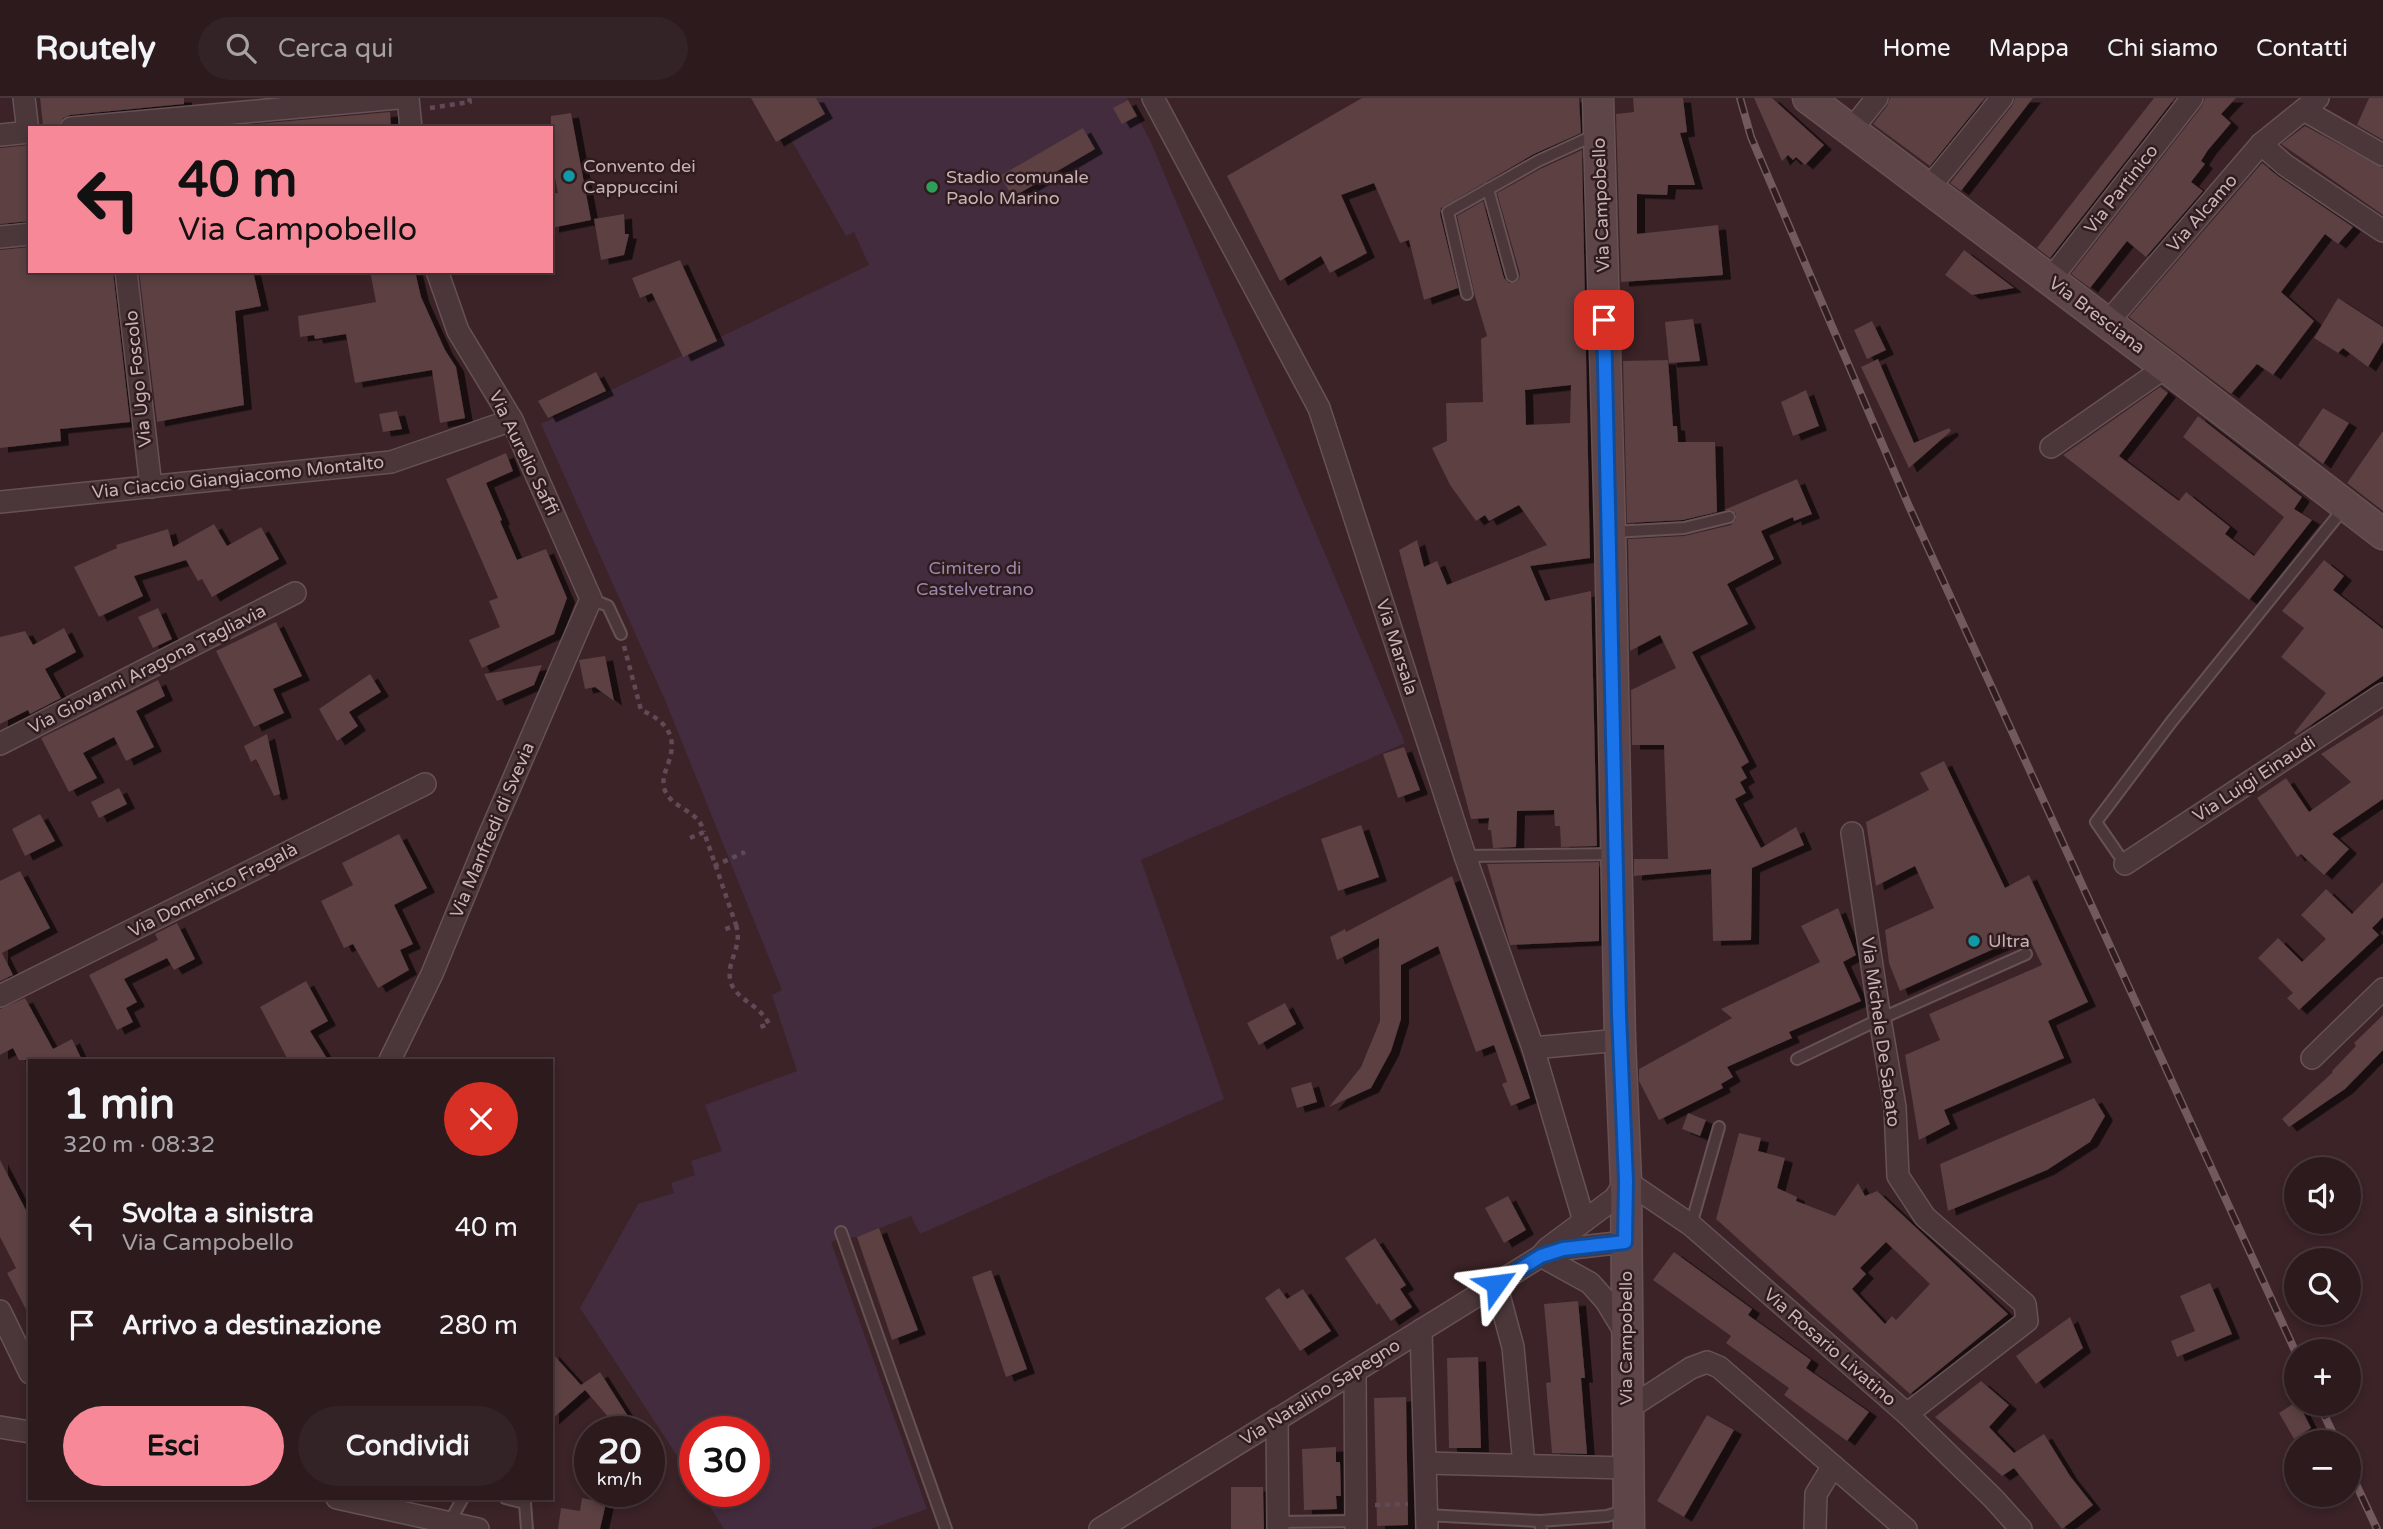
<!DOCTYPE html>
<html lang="it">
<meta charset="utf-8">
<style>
body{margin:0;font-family:"Varela Round",sans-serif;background:#342326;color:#f1f3f6;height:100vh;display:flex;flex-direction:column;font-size:26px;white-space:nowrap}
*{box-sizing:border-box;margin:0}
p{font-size:23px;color:#a6a1a4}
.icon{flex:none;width:38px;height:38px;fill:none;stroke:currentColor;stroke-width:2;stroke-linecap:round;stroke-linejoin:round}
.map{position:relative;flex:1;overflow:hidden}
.panel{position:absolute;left:28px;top:961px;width:525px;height:441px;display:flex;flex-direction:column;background:#2c1a1d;border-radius:0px;box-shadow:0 4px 10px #0003,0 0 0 2px #48383b}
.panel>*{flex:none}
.guide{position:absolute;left:28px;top:28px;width:525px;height:147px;border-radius:0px;box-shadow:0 4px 10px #0003,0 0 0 2px #48383b;background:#f68897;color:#111;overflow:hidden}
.tools{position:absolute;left:2284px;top:1059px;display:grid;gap:14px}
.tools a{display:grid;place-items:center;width:77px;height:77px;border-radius:50%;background:#2c1a1d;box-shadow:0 4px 10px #0003,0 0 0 2px #48383b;font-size:35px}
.speed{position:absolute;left:574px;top:1318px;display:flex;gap:14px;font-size:35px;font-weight:700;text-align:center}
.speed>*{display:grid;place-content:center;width:91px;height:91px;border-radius:50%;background:#2c1a1d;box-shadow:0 4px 10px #0003,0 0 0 2px #48383b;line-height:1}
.speed small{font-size:18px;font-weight:400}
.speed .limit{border:10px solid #d22;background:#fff;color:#111}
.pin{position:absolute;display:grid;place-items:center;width:60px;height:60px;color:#fff;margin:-30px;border-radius:14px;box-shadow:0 4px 10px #0006}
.me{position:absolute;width:77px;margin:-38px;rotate:59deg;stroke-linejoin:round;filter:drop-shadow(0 0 5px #0008)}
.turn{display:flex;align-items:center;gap:24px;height:147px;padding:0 35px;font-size:32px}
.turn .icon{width:91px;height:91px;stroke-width:2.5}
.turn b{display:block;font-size:49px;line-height:60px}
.round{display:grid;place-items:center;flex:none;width:74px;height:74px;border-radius:37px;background:#342326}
.headline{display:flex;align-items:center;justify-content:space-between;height:119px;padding:0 35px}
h1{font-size:42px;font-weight:700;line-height:52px}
.button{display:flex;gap:14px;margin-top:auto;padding:14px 35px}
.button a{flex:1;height:80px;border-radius:42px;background:#f68897;color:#111;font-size:28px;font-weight:700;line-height:80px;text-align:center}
.button a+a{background:#342326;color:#f1f3f6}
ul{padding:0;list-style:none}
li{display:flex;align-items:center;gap:21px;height:98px;padding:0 35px}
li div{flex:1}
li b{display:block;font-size:26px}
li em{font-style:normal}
header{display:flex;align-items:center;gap:42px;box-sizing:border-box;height:98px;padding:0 35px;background:#2c1a1d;border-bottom:2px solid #48383b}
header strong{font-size:33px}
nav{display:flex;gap:38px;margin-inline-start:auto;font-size:24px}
.search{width:490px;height:63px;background:#342326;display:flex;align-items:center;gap:18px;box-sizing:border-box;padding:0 24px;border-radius:38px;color:#a6a1a4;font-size:26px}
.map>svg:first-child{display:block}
.green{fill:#432c3e}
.building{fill:#5b3f43;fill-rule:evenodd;filter:url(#shadow)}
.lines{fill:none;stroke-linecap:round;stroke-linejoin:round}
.service-casing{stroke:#665255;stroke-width:14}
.minor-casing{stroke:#665255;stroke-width:24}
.secondary-casing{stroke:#665255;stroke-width:33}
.path{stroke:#604a57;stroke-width:4.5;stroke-dasharray:5 5;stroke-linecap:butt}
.service{stroke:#4b373a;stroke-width:10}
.minor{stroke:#4b373a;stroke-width:21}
.secondary{stroke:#5e4548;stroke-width:30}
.rail-casing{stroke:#72595d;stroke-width:8}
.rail{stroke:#301c1f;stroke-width:5;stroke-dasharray:16;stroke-linecap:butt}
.route-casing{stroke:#114b97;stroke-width:18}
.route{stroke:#1a73e8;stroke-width:12}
.culture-dot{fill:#0f9aa8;stroke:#301c1f;stroke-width:2.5}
.leisure-dot{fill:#2e9e5b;stroke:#301c1f;stroke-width:2.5}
.labels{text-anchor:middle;stroke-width:5;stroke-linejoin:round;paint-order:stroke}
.poi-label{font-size:18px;fill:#c7b2b5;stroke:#301c1f;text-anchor:start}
.street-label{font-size:18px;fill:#c7b2b5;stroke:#301c1f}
.park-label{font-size:18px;fill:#9988ad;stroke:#301c1f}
</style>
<header>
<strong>Routely</strong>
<div class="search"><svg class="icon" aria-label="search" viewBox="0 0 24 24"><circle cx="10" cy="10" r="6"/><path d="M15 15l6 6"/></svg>Cerca qui</div>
<nav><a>Home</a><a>Mappa</a><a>Chi siamo</a><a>Contatti</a></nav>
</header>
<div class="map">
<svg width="2383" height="1431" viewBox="0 0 2383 1431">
<defs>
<filter id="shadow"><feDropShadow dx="8" dy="4.5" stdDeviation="0" flood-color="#0009"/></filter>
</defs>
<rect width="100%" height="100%" fill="#3b2327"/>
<!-- green -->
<path class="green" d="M752,0H1127L1150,42L1405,645L1141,762L1224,1001L920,1136L911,1118L857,1139L843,1140L831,1144L927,1411L871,1431H724L700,1393H754V1334H695V1385L580,1210L638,1106L674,1095L671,1085L695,1077L691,1063L722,1053L705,1007L797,973L772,897L782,892L665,602L541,326L869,167L854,134L846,138L789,38L777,44Z"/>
<!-- building -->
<g class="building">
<path d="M40,0H184V6L70,17L63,20L59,27L43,28Z"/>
<path d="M751,0H816L825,16L776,44Z"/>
<path d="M1362,0H1579L1581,35L1534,56L1441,110L1440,116L1458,190L1424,202L1409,142L1400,145L1374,85L1341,97L1367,155L1330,175L1321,158L1280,183L1227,78Z"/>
<path d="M1633,0H1683L1687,34L1680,35L1695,87H1668L1667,97L1637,96V136L1718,127L1723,177L1621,184L1616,16L1634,14Z"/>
<path d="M1754,0H1772L1824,47L1805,67L1796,59L1793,62L1788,57L1782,63Z"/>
<path d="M1890,0H1985L1930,68L1873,26L1887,8Z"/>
<path d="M2015,0H2033L1961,93L1950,85L2012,8Z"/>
<path d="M2154,0H2175L2050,160L2037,150Z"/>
<path d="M2205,0H2236L2221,16L2231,25L2208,52L2201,63L2205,66L2191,84L2203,93L2146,159L2127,143L2090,190L2071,176L2202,8Z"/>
<path d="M2369,0H2383V42L2357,27Z"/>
<path d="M1128,2L1137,18L1122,26L1113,10Z"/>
<path d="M390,14L391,30L222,29Z"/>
<path d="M571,15L591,122L551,130V96L558,95L551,61V18Z"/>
<path d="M2305,28L2383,70V117L2281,46Z"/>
<path d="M1083,30L1095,51L1013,99L1000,78Z"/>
<path d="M30,47V123L0,126V50Z"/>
<path d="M1582,52L1590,460L1530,468L1545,503L1591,493L1597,748L1561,749L1560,728H1555L1554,712L1517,713L1516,749L1493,750L1491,732H1488L1489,720L1471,721L1399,452L1417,442L1424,469L1437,463L1447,487L1547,447L1519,407L1489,423L1485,417L1476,423L1450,387L1432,350L1447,343L1446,305L1483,304L1481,241L1487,238L1475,198L1457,118L1483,103L1504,180L1509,185H1515L1519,181L1520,176L1497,95L1542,70ZM1571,287L1570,325L1526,327L1525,292Z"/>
<path d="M2262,65L2278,78L2353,129L2338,146L2325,136L2281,194L2314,223L2273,277L2257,266L2231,296L2129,219Z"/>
<path d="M624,116L625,136H629L624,157L601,162L594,121Z"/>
<path d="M30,149V173H113L130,324L60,331L61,343L0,350V152Z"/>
<path d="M1964,152L2014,190L1972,197L1945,177Z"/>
<path d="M680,162L717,243L683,259L652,195L640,200L632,180Z"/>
<path d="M139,173H253L261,208L235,213L244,307L157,324Z"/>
<path d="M370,173H415L421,199L445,252L456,269L465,320L440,325L432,272L355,285L346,236L315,241L314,237L300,239L298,218L376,204Z"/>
<path d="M2338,200L2383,229V244L2368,269L2343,250L2338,255L2314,240Z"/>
<path d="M1693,221L1700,263L1669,265L1665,224Z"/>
<path d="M1872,223L1886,252L1867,261L1854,232Z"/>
<path d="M1878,261L1914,345L1949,330L1951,333L1909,370L1861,269Z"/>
<path d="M1668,262L1673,328H1677L1678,344H1715L1717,414L1683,422L1627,425L1623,263Z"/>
<path d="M596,274L606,293L548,320L538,303Z"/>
<path d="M2160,289L2168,295L2119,358L2179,403L2186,394L2230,429L2225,436L2254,458L2284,419L2183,339L2198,318L2302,399L2294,411L2312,422L2249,502L2063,357Z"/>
<path d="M1806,292L1819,328L1793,338L1781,304Z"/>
<path d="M2323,310L2349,325L2323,366L2298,347Z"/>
<path d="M397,313L402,331L383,334L379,316Z"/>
<path d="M2383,333V413L2347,385Z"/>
<path d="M506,355L513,373L486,385L502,422L500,423L517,462L546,451L567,500L554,536L482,570L469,542L500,529L489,503L498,500L446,381Z"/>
<path d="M1797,381L1812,416L1794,423L1793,419L1761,433L1774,461L1727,486L1748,526L1692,554L1749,664L1741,669L1747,680L1740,684L1746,695L1735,701L1761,750L1796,729L1804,747L1752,770L1751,842L1713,843L1711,771L1634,778V761H1668L1664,647H1632L1631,592L1676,570L1660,537L1630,553L1628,441L1684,438L1731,427L1736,422V416L1732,412H1724Z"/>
<path d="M214,426L227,448L261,429L279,461L212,499L202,481L198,483L186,462L134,478L143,498L99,519L74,469L117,450L116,447L168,431L173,449Z"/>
<path d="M2324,462L2344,478L2333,492L2383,531V578L2296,637L2294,635L2326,595L2281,559L2304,530L2282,513Z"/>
<path d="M158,510L172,541L153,550L138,519Z"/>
<path d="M276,524L302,578L273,591L284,615L254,629L216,553Z"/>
<path d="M64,530L76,554L45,571L61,600L30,616L28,612L0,626V539L25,533L33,547Z"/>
<path d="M605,558L614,603L595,589L585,591L579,562Z"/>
<path d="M542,567L534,587L497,603L484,576Z"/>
<path d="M370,576L381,594L349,614L358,628L337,643L319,611Z"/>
<path d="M158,582L165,598L136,613L154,649L126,663L114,639L83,655L97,680L69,694L41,640Z"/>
<path d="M2383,617V701L2332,736L2349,751L2324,777L2301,756L2297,759L2257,700L2286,680L2309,714L2351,684L2321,656Z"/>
<path d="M267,636L280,696L274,698L256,661L251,664L244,648Z"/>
<path d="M1404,649L1420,692L1398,700L1383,656Z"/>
<path d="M1944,663L2005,790L2029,777L2088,904L2048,923L2064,960L1944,1012L1950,1026L1919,1042L1905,957L1940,942L1929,916L2042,867L2027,836L1900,893L1889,865L1885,832L1934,810L1915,768L1876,788L1866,724L1929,692L1920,675Z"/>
<path d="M119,690L127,706L99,720L91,704Z"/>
<path d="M40,716L55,743L25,758L12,731Z"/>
<path d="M1361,727L1379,779L1338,793L1321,741Z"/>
<path d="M399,736L427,790L394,807L413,846L400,852L409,872L378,890L353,846L344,850L321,803L353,787L342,765Z"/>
<path d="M1599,764V843L1510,847L1487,766Z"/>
<path d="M20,773L50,830L2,855L13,877L0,883V783Z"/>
<path d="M1452,778L1530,1000L1511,1008L1502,986L1507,984L1494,947L1476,954L1438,848L1401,867V921L1391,953L1371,990L1329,1009L1361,969L1380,923L1379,840L1337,862L1330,839L1345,831L1346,834Z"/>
<path d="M2383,784V819L2372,830L2379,837L2299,912L2287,900L2293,895L2258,860L2278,840L2302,864L2326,841L2301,817L2326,791L2352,816Z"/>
<path d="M1838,810L1856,857L1843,864L1861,903L1789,934L1792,940L1727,969L1733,979L1721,986L1723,990L1659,1022L1639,983V971L1732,920L1721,911L1820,864L1801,828Z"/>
<path d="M177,825L195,861L174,872L167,860L124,881L137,904L126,910L133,924L117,932L89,877L158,842L155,836Z"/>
<path d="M306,883L328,923L310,933L328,962H288L260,909Z"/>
<path d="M25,900L53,951L72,941L82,962H19L13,950L0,957V911Z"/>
<path d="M1285,905L1296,926L1259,947L1247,925Z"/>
<path d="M2383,917V952L2345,991L2289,1029L2282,1021L2333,974L2332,973L2356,948L2354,945Z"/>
<path d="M1311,984L1317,1004L1297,1010L1291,990Z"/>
<path d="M2094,1000L2105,1018L2090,1044L2047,1072L1948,1113L1940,1066Z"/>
<path d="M1688,1015L1706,1022L1700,1038L1682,1031Z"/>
<path d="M1739,1035L1761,1040L1758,1053L1785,1060L1777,1090L1797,1099L1796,1103L1835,1118L1858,1085L1865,1098L1877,1093L2008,1216L1910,1296L1716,1121ZM1886,1144L1930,1186L1896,1222L1892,1218L1885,1226L1852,1191L1866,1176L1860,1170Z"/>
<path d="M0,1062L30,1120V1219L7,1175L16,1170L0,1139Z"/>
<path d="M1508,1098L1526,1132L1504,1145L1485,1110Z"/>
<path d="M879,1130L918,1232L892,1242L857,1139Z"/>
<path d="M1375,1140L1406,1187L1400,1191L1412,1209L1391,1223L1379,1205L1377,1207L1345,1160Z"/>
<path d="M1674,1154L1752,1211L1748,1217L1811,1262L1806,1270L1869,1314L1847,1343L1784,1297L1789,1290L1726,1245L1731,1238L1653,1182Z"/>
<path d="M991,1172L1027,1271L1006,1279L972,1179Z"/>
<path d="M2210,1185L2232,1236L2177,1259L2171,1243L2195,1233L2180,1198Z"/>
<path d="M1279,1190L1287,1201L1303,1191L1331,1233L1300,1253L1265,1200Z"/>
<path d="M1578,1203L1585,1280H1581L1587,1356L1552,1355L1546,1285L1551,1284L1544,1206Z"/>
<path d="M2070,1219L2083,1250L2036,1286L2016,1258Z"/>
<path d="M551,1254L581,1287L600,1274L638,1334H621L585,1292L551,1322Z"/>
<path d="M1478,1259L1481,1350H1449L1447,1260Z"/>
<path d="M1981,1283L2009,1307L1989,1329L2014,1355L2044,1336L2070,1378L2093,1407L2062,1431L2014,1370L2002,1378L1935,1319Z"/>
<path d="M1406,1299L1408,1427L1377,1428L1374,1300Z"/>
<path d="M2296,1304L2299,1306L2311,1330L2294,1341L2279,1315Z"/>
<path d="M1707,1317L1734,1332L1684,1419L1657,1403Z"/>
<path d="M1336,1349V1364H1340L1341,1398H1336L1337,1411L1304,1412L1302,1351Z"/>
<path d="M1231,1389H1263L1264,1431H1231Z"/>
<path d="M582,1400L606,1405L600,1431H558L561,1410L580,1413Z"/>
</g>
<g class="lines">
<defs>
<g id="service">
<path d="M1488,91L1512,178"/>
<path d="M1467,196L1448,114L1538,63L1597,36"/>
<path d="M1613,434L1684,430L1729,419"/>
<path d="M591,501L608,508L621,536"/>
<path d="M1465,758L1613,756"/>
<path d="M2125,766L2096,724L2172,623L2344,410"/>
<path d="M1797,961L1880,921L2026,856"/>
<path d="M1691,1127L1719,1029"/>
<path d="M841,1134L946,1431"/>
<path d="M505,1400L525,1405L527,1431"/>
<path d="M1426,1417L1540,1423"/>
<path d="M1278,1424L1356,1423"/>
<path d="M449,1425L463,1400"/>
<path d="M1541,1431L1540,1423L1607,1418L1626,1412"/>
</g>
<g id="minor">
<path d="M24,0L28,34"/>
<path d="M408,0L411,30"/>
<path d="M1153,0L1319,310L1465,758L1533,950L1584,1123"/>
<path d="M2304,12L2383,57"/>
<path d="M71,30L398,0"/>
<path d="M1851,32L1877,0"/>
<path d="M0,37L30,34"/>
<path d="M2261,46L2285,67L2383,133"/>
<path d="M1928,91L2002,0"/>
<path d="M0,139L30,136"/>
<path d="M126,173L151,389"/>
<path d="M2050,182L2192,0"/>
<path d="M2107,225L2261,46L2318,0"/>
<path d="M2051,349L2166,269"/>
<path d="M0,404L391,364L512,322"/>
<path d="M0,646L295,495"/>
<path d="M1852,735L1880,921L1895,1009L1898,1078L1925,1119L2025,1206L2027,1223L1907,1316"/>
<path d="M2125,766L2383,596"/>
<path d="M0,898L425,686"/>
<path d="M1533,950L1620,942"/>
<path d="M2312,960L2383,891"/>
<path d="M390,962L432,876L488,740L591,501L512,322L458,233L437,173"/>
<path d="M1541,1158L1548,1150L1615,1100L1626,1083L1691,1127L1907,1316L1993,1400L2021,1431"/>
<path d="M1541,1158L1590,1185L1606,1203L1626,1236"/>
<path d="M1496,1186L1513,1249L1524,1367"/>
<path d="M0,1213L30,1275"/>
<path d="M1421,1232L1427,1431"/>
<path d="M1355,1273L1356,1431"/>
<path d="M1626,1312L1691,1270L1707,1264L1719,1269L1906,1431"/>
<path d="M1277,1321L1278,1431"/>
<path d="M0,1329L30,1334"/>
<path d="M1425,1365L1628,1370"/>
<path d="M337,1400L478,1431"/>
<path d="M1100,1431L1541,1158L1563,1151L1625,1144"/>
<path d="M1815,1431L1816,1396L1833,1368"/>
</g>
<g id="secondary">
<path d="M1598,0L1610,434L1620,942L1626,1083L1629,1431"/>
<path d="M1808,0L2166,269L2383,436"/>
</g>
</defs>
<!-- service casing -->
<use href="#service" class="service-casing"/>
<!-- minor casing -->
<use href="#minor" class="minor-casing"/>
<!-- secondary casing -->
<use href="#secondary" class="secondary-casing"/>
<!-- path -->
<g class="path">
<path d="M430,10L470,4L469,0"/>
<path d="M624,548L641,612C664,622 678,636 669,663C666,672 662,680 664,690C671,712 698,710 704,734"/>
<path d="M690,740L704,734L736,827L723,832"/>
<path d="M714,768L745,754"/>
<path d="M736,827C743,849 727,862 730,881C734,902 759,905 769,926L760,929"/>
<path d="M1375,1407L1408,1406"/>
</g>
<!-- service -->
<use href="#service" class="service"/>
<!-- minor -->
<use href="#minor" class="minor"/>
<!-- secondary -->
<use href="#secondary" class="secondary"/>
<defs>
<g id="rail">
<path d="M1740,0L1751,39L1908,406L2296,1255"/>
<path d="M2319,1306L2337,1344"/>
<path d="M2348,1369L2377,1431"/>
</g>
</defs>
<!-- rail casing -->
<use href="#rail" class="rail-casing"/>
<!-- rail -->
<use href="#rail" class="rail"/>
</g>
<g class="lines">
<defs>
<path id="route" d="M1496,1186L1541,1158L1563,1151L1625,1144L1626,1083L1619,916L1604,222"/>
</defs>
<!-- route casing -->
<use href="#route" class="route-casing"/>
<!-- route -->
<use href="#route" class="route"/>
</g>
<!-- markers -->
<g class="culture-dot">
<circle cx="569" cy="78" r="7"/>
<circle cx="1974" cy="843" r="7"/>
</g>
<circle class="leisure-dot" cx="932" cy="89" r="7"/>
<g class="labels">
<!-- poi labels -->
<g class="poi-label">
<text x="583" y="74">Convento dei<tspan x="583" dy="21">Cappuccini</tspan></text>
<text x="946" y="85">Stadio comunale<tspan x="946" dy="21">Paolo Marino</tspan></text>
<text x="1988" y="849">Ultra</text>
</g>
<!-- street labels -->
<g class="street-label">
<text transform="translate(2121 91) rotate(-52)" y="6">Via Partinico</text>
<text transform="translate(1601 107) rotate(-92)" y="6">Via Campobello</text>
<text transform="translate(2202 115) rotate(-49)" y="6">Via Alcamo</text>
<text transform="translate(2097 217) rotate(37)" y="6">Via Bresciana</text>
<text transform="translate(138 281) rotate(-96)" y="6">Via Ugo Foscolo</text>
<text transform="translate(524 355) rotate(64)" y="6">Via Aurelio Saffi</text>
<text transform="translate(238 379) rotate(-6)" y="6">Via Ciaccio Giangiacomo Montalto</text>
<text transform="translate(1397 549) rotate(72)" y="6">Via Marsala</text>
<text transform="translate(147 571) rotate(-27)" y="6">Via Giovanni Aragona Tagliavia</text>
<text transform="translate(2254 681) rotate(-33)" y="6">Via Luigi Einaudi</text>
<text transform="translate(492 732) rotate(-67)" y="6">Via Manfredi di Svevia</text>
<text transform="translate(213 792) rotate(-27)" y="6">Via Domenico Fragalà</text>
<text transform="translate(1881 934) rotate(82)" y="6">Via Michele De Sabato</text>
<text transform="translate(1626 1240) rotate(-90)" y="6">Via Campobello</text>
<text transform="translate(1830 1249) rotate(41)" y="6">Via Rosario Livatino</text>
<text transform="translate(1320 1294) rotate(-32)" y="6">Via Natalino Sapegno</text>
</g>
<!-- park labels -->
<g class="park-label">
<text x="975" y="476">Cimitero di<tspan x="975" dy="21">Castelvetrano</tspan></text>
</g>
</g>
</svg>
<div class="tools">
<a><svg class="icon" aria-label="sound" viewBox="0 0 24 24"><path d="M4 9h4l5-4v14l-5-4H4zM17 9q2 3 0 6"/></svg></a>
<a><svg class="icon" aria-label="search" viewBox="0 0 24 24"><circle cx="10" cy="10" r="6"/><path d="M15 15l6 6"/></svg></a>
<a>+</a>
<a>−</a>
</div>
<div class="speed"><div>20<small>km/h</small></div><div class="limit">30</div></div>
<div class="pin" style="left:1604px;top:222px;background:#d93025"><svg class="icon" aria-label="arrive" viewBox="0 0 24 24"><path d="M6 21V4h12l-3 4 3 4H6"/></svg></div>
<svg class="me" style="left:1496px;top:1186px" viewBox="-20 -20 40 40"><path d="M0-17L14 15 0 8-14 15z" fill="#1a73e8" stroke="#fff" stroke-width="4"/></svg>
<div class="guide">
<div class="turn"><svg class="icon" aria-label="left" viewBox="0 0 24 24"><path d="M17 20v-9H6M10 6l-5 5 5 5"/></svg><div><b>40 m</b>Via Campobello</div></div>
</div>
<section class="panel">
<div class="headline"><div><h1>1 min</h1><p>320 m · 08:32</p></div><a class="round" style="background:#d93025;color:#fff"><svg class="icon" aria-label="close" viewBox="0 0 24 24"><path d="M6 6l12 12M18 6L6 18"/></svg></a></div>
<ul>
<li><svg class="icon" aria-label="left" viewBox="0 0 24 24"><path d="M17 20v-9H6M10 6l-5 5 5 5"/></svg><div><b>Svolta a sinistra</b><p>Via Campobello</p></div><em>40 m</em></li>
<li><svg class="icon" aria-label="arrive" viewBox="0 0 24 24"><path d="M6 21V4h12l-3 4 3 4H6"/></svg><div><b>Arrivo a destinazione</b></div><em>280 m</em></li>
</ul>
<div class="button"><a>Esci</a><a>Condividi</a></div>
</section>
</div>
